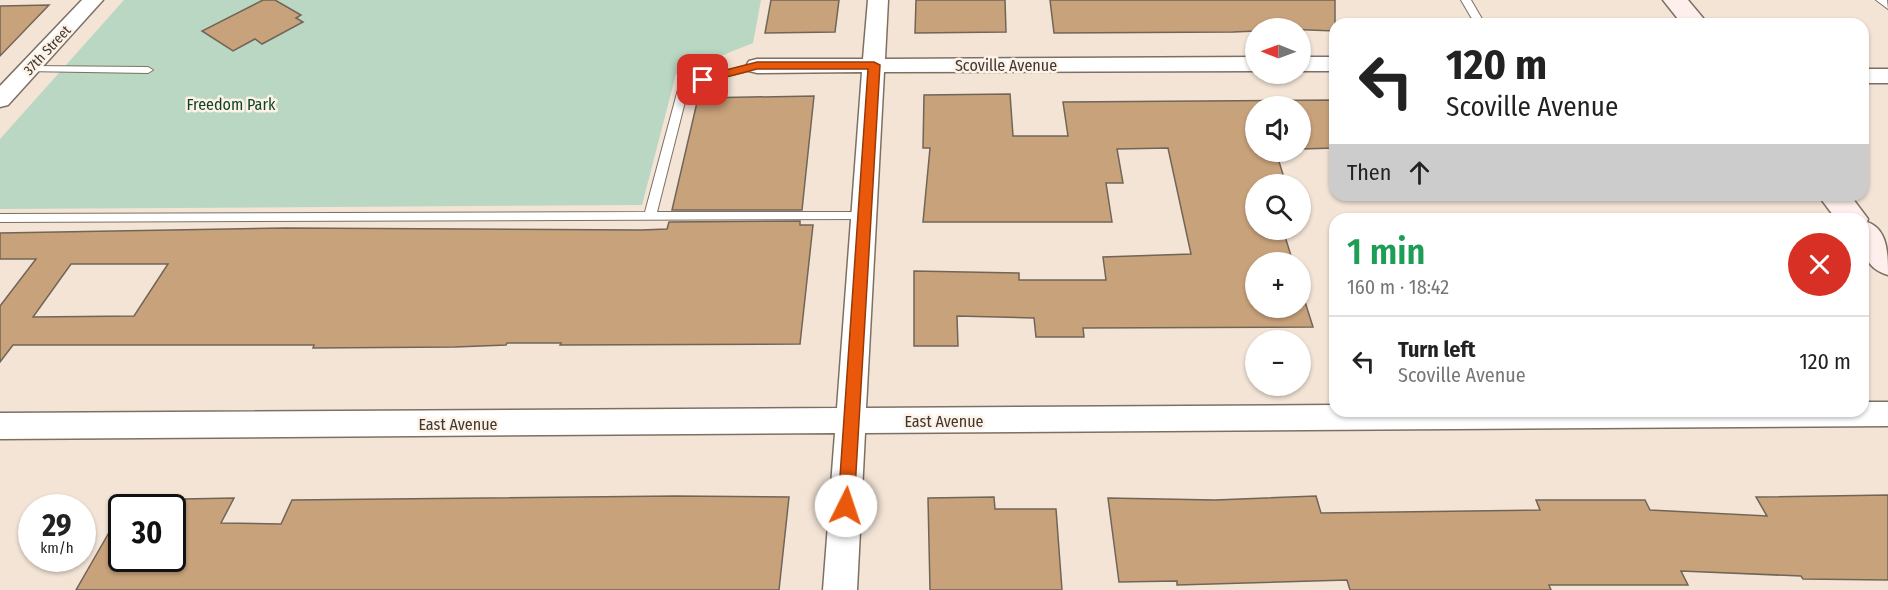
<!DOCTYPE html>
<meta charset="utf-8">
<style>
body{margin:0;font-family:"Fira Sans Condensed",sans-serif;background:#f6f6f6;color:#222;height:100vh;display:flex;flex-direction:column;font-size:22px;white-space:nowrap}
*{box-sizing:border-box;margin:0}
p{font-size:20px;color:#767676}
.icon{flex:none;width:33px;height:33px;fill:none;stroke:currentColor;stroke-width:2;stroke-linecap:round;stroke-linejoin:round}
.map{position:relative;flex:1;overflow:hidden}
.sheet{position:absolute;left:1329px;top:213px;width:540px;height:204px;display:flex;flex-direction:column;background:#fff;border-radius:18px;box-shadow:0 2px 4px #0004}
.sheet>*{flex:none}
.top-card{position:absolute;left:1329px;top:18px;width:540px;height:183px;border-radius:18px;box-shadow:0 2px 4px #0004;background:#fff;color:#222;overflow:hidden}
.needle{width:39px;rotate:271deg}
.fabs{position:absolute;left:1245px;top:18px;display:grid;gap:12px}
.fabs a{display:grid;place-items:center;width:66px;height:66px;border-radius:50%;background:#fff;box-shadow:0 2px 4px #0004;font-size:30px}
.speed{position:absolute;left:18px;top:494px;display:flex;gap:12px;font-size:30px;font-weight:700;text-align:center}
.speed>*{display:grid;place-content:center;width:78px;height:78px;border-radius:50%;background:#fff;box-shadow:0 2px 4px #0004;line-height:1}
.speed small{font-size:15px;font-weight:400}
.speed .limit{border:3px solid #111;border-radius:9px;background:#fff;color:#111}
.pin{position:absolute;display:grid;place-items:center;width:51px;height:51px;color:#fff;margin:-26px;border-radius:12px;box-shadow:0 3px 9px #0006}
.me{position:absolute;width:66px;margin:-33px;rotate:4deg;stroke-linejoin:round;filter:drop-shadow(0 0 4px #0008)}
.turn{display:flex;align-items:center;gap:21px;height:126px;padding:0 18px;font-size:27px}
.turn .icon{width:78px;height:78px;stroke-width:2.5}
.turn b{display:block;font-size:42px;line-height:51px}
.then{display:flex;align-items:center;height:57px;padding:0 18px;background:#0003;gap:12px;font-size:22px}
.round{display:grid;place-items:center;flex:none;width:63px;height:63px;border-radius:32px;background:#f6f6f6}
.headline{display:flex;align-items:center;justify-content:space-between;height:102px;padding:0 18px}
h1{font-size:36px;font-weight:600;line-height:45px;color:#1e9e55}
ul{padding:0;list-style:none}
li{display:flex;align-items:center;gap:18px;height:90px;padding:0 18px;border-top:2px solid #e0e0e0}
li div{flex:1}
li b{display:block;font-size:22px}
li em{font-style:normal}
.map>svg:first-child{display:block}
.green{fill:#b9d7c2}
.building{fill:#c8a27b;stroke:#716558;stroke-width:1.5;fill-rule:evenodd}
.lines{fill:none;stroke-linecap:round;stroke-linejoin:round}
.lane-casing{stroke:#7d7063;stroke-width:2}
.street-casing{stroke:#7d7063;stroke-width:3}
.secondary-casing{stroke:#7d7063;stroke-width:3}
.lane{fill:#fff;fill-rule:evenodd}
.street{fill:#fff;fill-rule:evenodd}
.secondary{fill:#feeeec;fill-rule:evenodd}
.route{fill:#ea580c;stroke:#983908;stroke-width:1.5}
.labels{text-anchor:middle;stroke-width:5;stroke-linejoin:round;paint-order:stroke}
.far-street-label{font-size:14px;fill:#3e3833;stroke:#fef2e6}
.street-label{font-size:16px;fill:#3e3833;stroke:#fef2e6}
.park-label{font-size:16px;fill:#0c4627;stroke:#fef2e6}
</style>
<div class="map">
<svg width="1888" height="590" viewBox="0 0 1888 590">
<rect width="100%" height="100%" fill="#f3e4d6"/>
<!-- green -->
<path class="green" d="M124,0H761L753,43L676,74L642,205L0,209V139Z"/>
<!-- building -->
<g class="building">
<path d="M263,0H275L301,15L296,18L303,22L262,44L255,39L233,51L202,31Z"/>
<path d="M771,0H839L835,32L765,33Z"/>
<path d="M916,0H1005L1006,32L915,33Z"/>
<path d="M1050,0H1335V31L1256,28V31L1233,32L1054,33Z"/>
<path d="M49,5L0,56V6Z"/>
<path d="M1010,94L1013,136H1068L1063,102L1335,100V148L1300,149V106H1256V152H1276L1286,184H1256V230H1283L1293,262H1256V308H1300V286L1313,327L1083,328L1084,337H1036L1034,318L957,316L958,346H914V271L1019,273V280H1106L1103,257L1191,254L1168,148L1117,149L1123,183H1106L1112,222H923L930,148H923L924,95Z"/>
<path d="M814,96L802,210H672L698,98Z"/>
<path d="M800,221V225H813L800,344L560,345L561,343H507L506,345L455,347L313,348L314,345H13L0,362V306L36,259H0V233L285,228L641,230L667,229L669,222ZM71,264H168L134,316L33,317Z"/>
<path d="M1888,495V580L1803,579L1801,576L1681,571L1688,585H1549L1551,590H1350L1347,580L1177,585V581L1119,582L1108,498L1215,500L1316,496L1321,513L1540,510L1536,500H1645L1650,510L1767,516L1756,497Z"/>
<path d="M676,496L789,497L779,590H76L122,510V558H172V507H123L128,500L234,498L221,523L281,524L292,500Z"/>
<path d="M994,497L995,509H1056L1062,590H930L928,498Z"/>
</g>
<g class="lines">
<defs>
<g id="lane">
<path d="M1461,0H1471L1485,24H1475Z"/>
<path d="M1876,0H1887L1888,9Z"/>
<path d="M757,63L762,66L761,68L689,86L657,212H864L868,213L870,216L868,219L0,222V214L645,212L680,82Z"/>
<path d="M28,66L148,67L153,70L148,73L24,71L23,69Z"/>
</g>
<g id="street">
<path d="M82,0H103L8,105L0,107V86Z"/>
<path d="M868,0H888L885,59L1256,57V71L884,72L866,408L1335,405V411H1863V402H1888V426L865,433L857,590H823L835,433L0,439V413L837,408L862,72L757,73L749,71L746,66L749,61L757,59H863Z"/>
<rect x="1300" y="57" width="35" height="14"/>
<rect x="1863" y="69" width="25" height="14"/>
</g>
<g id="secondary">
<path d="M1663,0H1688L1708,24H1682Z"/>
<path d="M1818,195H1850L1868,219L1867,222C1888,229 1888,254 1888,275C1859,266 1863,244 1863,219H1836Z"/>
</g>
</defs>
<!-- lane casing -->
<use href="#lane" class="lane-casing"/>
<!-- street casing -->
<use href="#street" class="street-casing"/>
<!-- secondary casing -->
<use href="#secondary" class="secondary-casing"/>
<!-- lane -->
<use href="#lane" class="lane"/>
<!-- street -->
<use href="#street" class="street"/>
<!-- secondary -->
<use href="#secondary" class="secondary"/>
</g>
<!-- route -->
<path class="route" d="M757,62H874L880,65L854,506L851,511L846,513L840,511L838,506L868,69H757L703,83L697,80L699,77Z"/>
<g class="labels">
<!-- far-street labels -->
<g class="far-street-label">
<text transform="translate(47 50) rotate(-47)" y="5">37th Street</text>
</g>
<!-- street labels -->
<g class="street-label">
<text x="1006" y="71">Scoville Avenue</text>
<text x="944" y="427">East Avenue</text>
<text x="458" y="430">East Avenue</text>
</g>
<!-- park labels -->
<g class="park-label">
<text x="231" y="110">Freedom Park</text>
</g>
</g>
</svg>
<div class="fabs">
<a><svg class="needle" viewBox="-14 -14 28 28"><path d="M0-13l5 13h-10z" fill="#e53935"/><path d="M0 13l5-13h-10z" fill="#767676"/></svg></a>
<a><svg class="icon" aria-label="sound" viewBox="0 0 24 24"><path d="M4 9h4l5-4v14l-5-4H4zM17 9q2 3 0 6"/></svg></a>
<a><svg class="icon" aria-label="search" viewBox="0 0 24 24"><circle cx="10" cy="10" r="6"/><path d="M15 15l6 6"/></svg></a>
<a>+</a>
<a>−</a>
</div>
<div class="speed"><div>29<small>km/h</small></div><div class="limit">30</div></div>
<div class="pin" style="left:703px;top:80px;background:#d93025"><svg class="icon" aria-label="arrive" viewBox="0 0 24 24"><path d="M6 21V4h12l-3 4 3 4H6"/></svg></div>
<svg class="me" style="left:846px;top:506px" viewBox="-20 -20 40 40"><circle r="19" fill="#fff"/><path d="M0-13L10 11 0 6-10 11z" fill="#ea580c"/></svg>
<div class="top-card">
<div class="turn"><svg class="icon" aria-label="left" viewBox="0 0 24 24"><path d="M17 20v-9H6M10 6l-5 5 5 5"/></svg><div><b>120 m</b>Scoville Avenue</div></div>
<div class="then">Then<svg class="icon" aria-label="ahead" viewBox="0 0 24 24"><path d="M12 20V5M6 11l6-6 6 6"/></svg></div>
</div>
<section class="sheet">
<div class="headline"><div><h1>1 min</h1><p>160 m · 18:42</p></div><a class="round" style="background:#d93025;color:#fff"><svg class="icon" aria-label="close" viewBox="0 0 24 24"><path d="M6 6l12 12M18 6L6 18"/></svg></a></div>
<ul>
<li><svg class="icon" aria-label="left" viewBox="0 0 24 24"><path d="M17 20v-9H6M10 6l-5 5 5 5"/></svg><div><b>Turn left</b><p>Scoville Avenue</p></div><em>120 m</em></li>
</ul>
</section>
</div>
